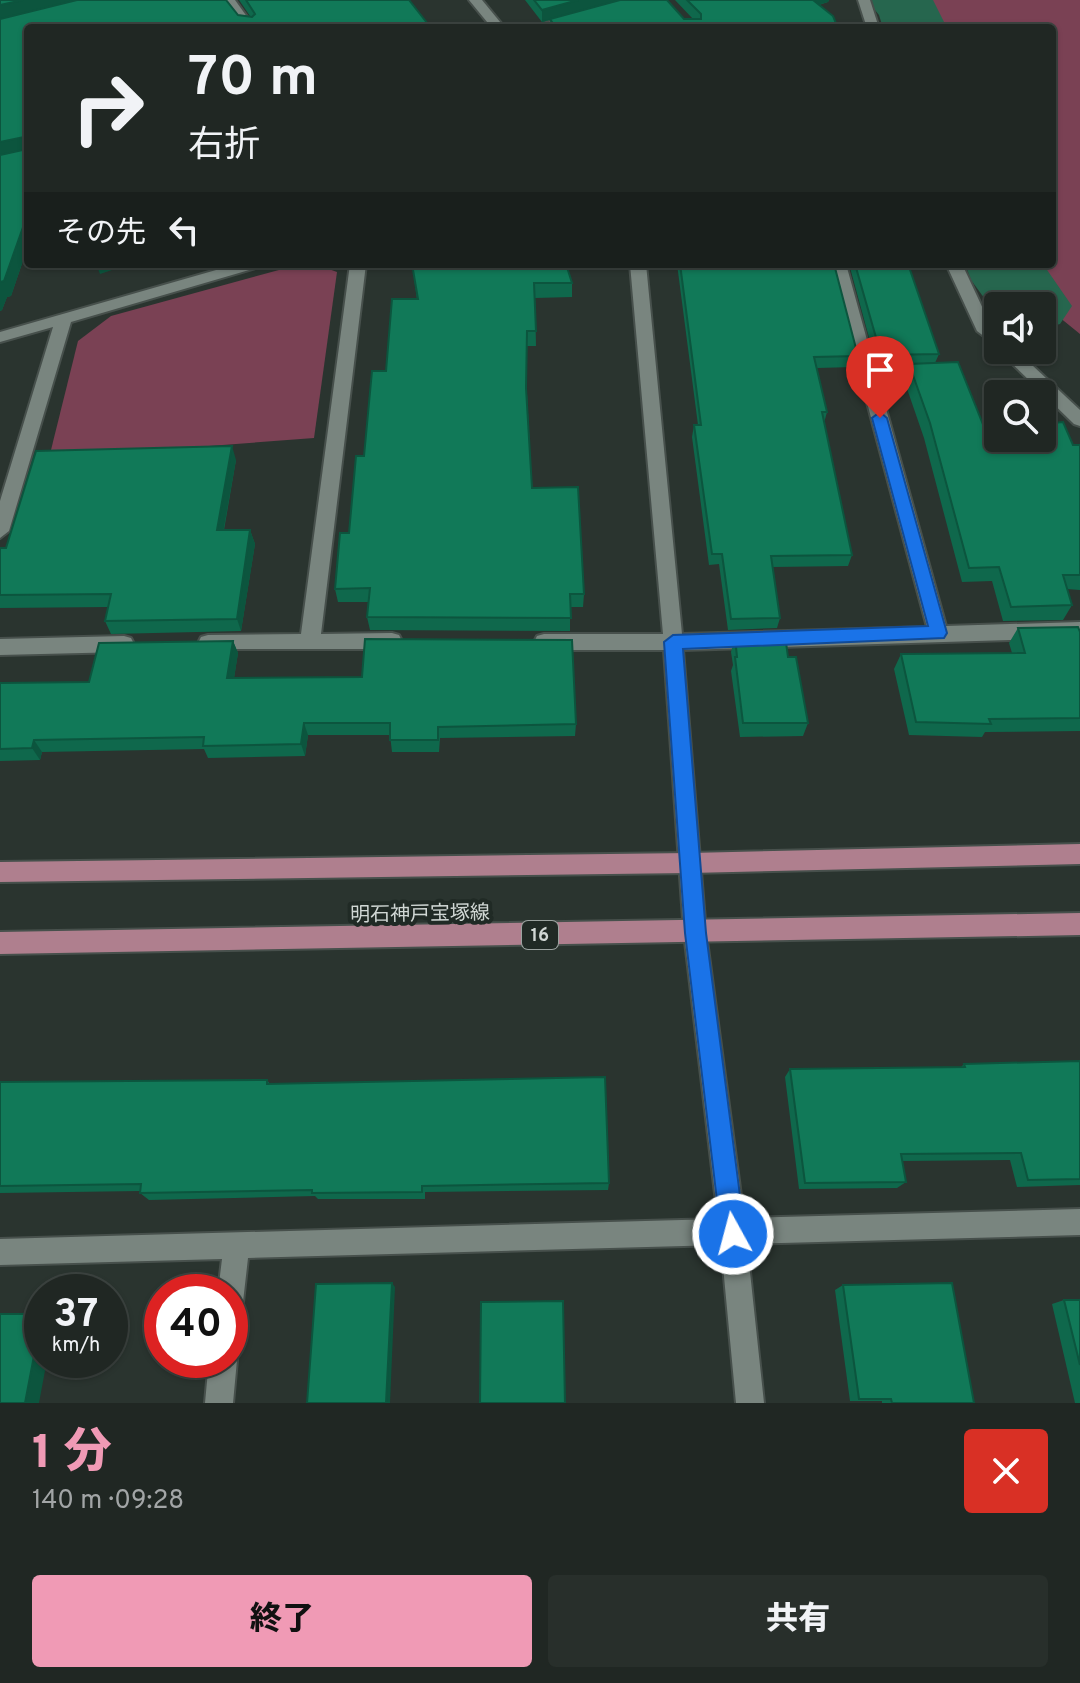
<!DOCTYPE html>
<html lang="ja">
<meta charset="utf-8">
<style>
body{margin:0;font-family:Overpass,"Noto Sans JP",sans-serif;background:#282f2b;color:#f1f3f6;height:100vh;display:flex;flex-direction:column;font-size:30px;white-space:nowrap}
*{box-sizing:border-box;margin:0}
p{font-size:26px;color:#a2a5a6}
.icon{flex:none;width:44px;height:44px;fill:none;stroke:currentColor;stroke-width:2;stroke-linecap:round;stroke-linejoin:round}
.map{position:relative;height:1403px;overflow:hidden}
.panel{display:flex;flex-direction:column;background:#202723;flex:1}
.panel>*{flex:none}
.top-card{position:absolute;left:24px;top:24px;width:1032px;height:244px;border-radius:8px;box-shadow:0 2px 6px #0004,0 0 0 2px #3d4441;background:#202723;color:#f1f3f6;overflow:hidden}
.fabs{position:absolute;left:984px;top:292px;display:grid;gap:16px}
.fabs a{display:grid;place-items:center;width:72px;height:72px;border-radius:8px;background:#202723;box-shadow:0 2px 6px #0004,0 0 0 2px #3d4441;font-size:40px}
.speed{position:absolute;left:24px;top:1274px;display:flex;gap:16px;font-size:40px;font-weight:700;text-align:center}
.speed>*{display:grid;place-content:center;width:104px;height:104px;border-radius:50%;background:#202723;box-shadow:0 2px 6px #0004,0 0 0 2px #3d4441;line-height:1}
.speed small{font-size:20px;font-weight:400}
.speed .limit{border:12px solid #d22;background:#fff;color:#111}
.pin{position:absolute;display:grid;place-items:center;width:68px;height:68px;color:#fff;margin:-82px -34px;border-radius:50% 50% 50% 0;rotate:-45deg;box-shadow:0 0 8px #0007}
.pin .icon{rotate:45deg}
.me{position:absolute;width:88px;margin:-44px;rotate:353deg;stroke-linejoin:round;filter:drop-shadow(0 0 6px #0008)}
.turn{display:flex;align-items:center;gap:28px;height:168px;padding:0 32px;font-size:36px}
.turn .icon{width:104px;height:104px;stroke-width:2.5}
.turn b{display:block;font-size:56px;line-height:68px}
.then{display:flex;align-items:center;height:76px;padding:0 32px;background:#0003;gap:16px;font-size:30px}
.round{display:grid;place-items:center;flex:none;width:84px;height:84px;border-radius:8px;background:#282f2b}
.summary{display:flex;align-items:center;justify-content:space-between;height:136px;padding:0 32px}
h1{font-size:48px;font-weight:800;line-height:60px;color:#f09ab5}
.action{display:flex;gap:16px;margin-top:auto;padding:16px 32px}
.action a{flex:1;height:92px;border-radius:8px;background:#f09ab5;color:#111;font-size:32px;font-weight:800;line-height:92px;text-align:center}
.action a+a{background:#282f2b;color:#f1f3f6}
.map>svg:first-child{display:block}
.green{fill:#7a4154}
.lines{fill:none;stroke-linecap:round;stroke-linejoin:round}
.river{fill:#26664e;fill-rule:evenodd}
.minor-casing{stroke:#47504c;stroke-width:4}
.major-casing{stroke:#47504c;stroke-width:4}
.minor{fill:#79857f;fill-rule:evenodd}
.major{fill:#af7f8e;fill-rule:evenodd}
.wall{fill:#0f684c}
.shaded-wall{fill:#0c553e}
.building{fill:#117958;stroke:#0c553e;stroke-width:2}
.route{fill:#1a73e8;stroke:#114b97;stroke-width:2}
.labels{text-anchor:middle;stroke-width:8;stroke-linejoin:round;paint-order:stroke}
.shield{fill:#202a25;stroke:#9ba3a0;stroke-width:2}
.shield-label{font-size:18px;font-weight:bold;fill:#d0d7d4}
.street-label{font-size:20px;fill:#d0d7d4;stroke:#202a25}
</style>
<div class="map">
<svg width="1080" height="1403" viewBox="0 0 1080 1403">
<rect width="100%" height="100%" fill="#2a342f"/>
<!-- green -->
<g class="green">
<path d="M908,0H1080V334L1027,291L1016,264H1052V28H923L913,4Z"/>
<path d="M301,264H315L337,272L314,438L49,458L78,341L111,316Z"/>
</g>
<g class="lines">
<!-- river -->
<g class="river">
<path d="M867,0H933L947,28H883L879,15Z"/>
<path d="M965,264H1043L1072,306L1060,324L1042,329V306H998V317L971,280Z"/>
</g>
<defs>
<g id="minor">
<path d="M223,0H235L255,28H243Z"/>
<path d="M469,0H482L505,28H492Z"/>
<path d="M858,0H870L879,28H867Z"/>
<path d="M573,14L577,15V21L551,28H531Z"/>
<path d="M237,264H262L259,267L71,322L9,531L0,538V501L53,327L0,342V332Z"/>
<path d="M350,264H366L321,634L392,633L399,635L402,641L399,647L392,649H201L198,643L201,637L208,635L301,634Z"/>
<path d="M630,264H646L682,634L927,627L830,264H846L946,626L1080,622V638L683,650L706,933L744,1218L1080,1209V1235L747,1244L764,1403H736L721,1245L248,1258L243,1302L239,1311L230,1315V1292H218L222,1259L0,1265V1239L718,1219L684,933L664,650H544L537,648L534,642L537,636L544,634H663Z"/>
<path d="M946,264H962L992,328L998,333V347L977,331Z"/>
<path d="M998,350H1016L1080,410V426L1074,424Z"/>
<path d="M124,636L131,638L134,644L131,650L124,652L0,655V639Z"/>
<path d="M230,1349L237,1360L233,1403H205L209,1360H230Z"/>
</g>
<g id="major">
<path d="M1080,844V864L690,873L0,882V862L690,853Z"/>
<path d="M1080,913V935L0,954V932Z"/>
</g>
</defs>
<!-- minor casing -->
<use href="#minor" class="minor-casing"/>
<!-- major casing -->
<use href="#major" class="major-casing"/>
<!-- minor -->
<use href="#minor" class="minor"/>
<!-- major -->
<use href="#major" class="major"/>
</g>
<!-- wall -->
<g class="wall">
<path d="M0,0L250,16L239,0H409L431,28H28V246L11,296L7,297L2,310L0,311Z"/>
<path d="M525,0H618L684,19H693L675,0H829L828,2L819,5L838,28H550V20L542,22Z"/>
<path d="M412,264H566L572,283V297L535,298L536,346H527V393L532,488L584,594L583,607H570V631L370,630L367,617L368,602H338L335,589L349,533L364,456L386,371L417,299Z"/>
<path d="M677,264H834L858,356L854,367L817,368L827,412L824,423L852,555L848,566L773,567L780,618L777,628L728,630L719,564L709,565L692,437L694,425H698Z"/>
<path d="M849,264H908L939,354L935,363L984,427L1073,445H1080V590L1067,589L1072,605L1063,620L1003,621L992,581L962,582L924,438L904,380L909,366L877,367Z"/>
<path d="M236,460L224,530H250L255,544L241,631L111,634L105,621L108,607L0,608V550Z"/>
<path d="M1018,628L1080,632V731L985,732L982,737L909,735L894,669L901,654L1012,653L1009,643Z"/>
<path d="M735,637L788,657L808,723L803,736L740,737L731,671L733,665L731,652Z"/>
<path d="M233,641L238,653L234,678L576,724L575,736L440,738L439,752H392L390,735H308L305,756L208,758L204,749L42,752L40,760L0,761V683L89,682Z"/>
<path d="M1080,1061V1185L1017,1187L1010,1160L902,1161L906,1182L897,1188L799,1189L785,1077L790,1069L961,1067L964,1064Z"/>
<path d="M267,1080L270,1084L609,1183L608,1190L425,1192V1199H318L315,1196L149,1200L140,1193V1191L0,1193V1082Z"/>
<path d="M843,1285L974,1403H882V1401H850L835,1290Z"/>
<path d="M1064,1300H1080V1403H1075L1052,1304Z"/>
</g>
<!-- shaded-wall -->
<g class="shaded-wall">
<path d="M23,0H92L0,21V5Z"/>
<path d="M578,0H618L542,22V10Z"/>
<path d="M809,0H829L828,2L807,8Z"/>
<path d="M24,137L28,152L0,158V142Z"/>
<path d="M28,213V246L11,296L7,297L2,310L0,311V282Z"/>
<path d="M96,264H130L100,274Z"/>
<path d="M232,446L236,460L221,544L217,530Z"/>
<path d="M250,530L255,544L241,631L237,619Z"/>
<path d="M233,641L238,653L232,691L227,678Z"/>
<path d="M304,723L308,735L305,756L301,744Z"/>
<path d="M34,740L42,752L40,760L32,748Z"/>
<path d="M392,1283L395,1287L390,1403H386Z"/>
<path d="M42,1314V1360H47L39,1403H25Z"/>
</g>
<!-- building -->
<g class="building">
<path d="M0,0H23L0,5Z"/>
<path d="M77,0H226L238,15L252,17L255,14L246,0H409L431,28H28V213L4,281L0,282V155L23,150L24,137L0,142V19Z"/>
<path d="M534,0H578L542,10Z"/>
<path d="M620,0H667L684,19H701V14L687,0H813L833,16L838,28H556L550,19Z"/>
<path d="M412,264H566L572,283H534L536,331H527L526,388L532,488L578,487L584,594H570L571,618L367,617L370,588L335,589L340,533H349L356,456H364L372,371H386L392,299H418Z"/>
<path d="M680,264H834L858,356L814,357L827,412H822L852,555L771,556L780,618L731,619L722,554H712L694,425H701Z"/>
<path d="M855,264H908L939,354L881,355Z"/>
<path d="M958,362L984,427L998,426V438H1042V424L1063,422L1073,445H1080V575H1063L1072,605L1011,607L999,567L969,568L930,423L909,364Z"/>
<path d="M232,446L217,530H250L237,619L105,621L111,594L0,595V548H6L36,451Z"/>
<path d="M1078,627L1080,632V718L989,719L991,724L916,722L901,654L1025,653L1018,628Z"/>
<path d="M785,635L788,657H796L808,723H743L735,657H737L735,637Z"/>
<path d="M365,639L572,640L576,724L438,727V740H390V723H304L301,744L203,746L204,737L34,740L32,748L0,749V683L89,682L99,643L233,641L227,678L362,677Z"/>
<path d="M1080,1061V1179L1028,1180L1021,1153L901,1154L906,1182L805,1183L790,1069L965,1067L964,1064Z"/>
<path d="M605,1077L609,1183L422,1186V1192L312,1193V1190L140,1193L141,1184L0,1186V1082L267,1080V1084Z"/>
<path d="M392,1283L386,1403H307L316,1284Z"/>
<path d="M952,1283L974,1403H892L891,1399H859L843,1285Z"/>
<path d="M1064,1300H1080V1365Z"/>
<path d="M563,1301L565,1403H480L481,1302Z"/>
<path d="M0,1314H42L25,1403H0Z"/>
</g>
<!-- route -->
<path class="route" d="M880,412L887,418L947,633L944,638L683,649L706,933L745,1234L741,1242L733,1246L725,1242L721,1234L685,933L664,642L673,635L928,626L872,418Z"/>
<g class="labels">
<!-- shield labels -->
<rect class="shield" x="522" y="921" width="36" height="28" rx="6"/>
<g class="shield-label">
<text x="540" y="941">16</text>
</g>
<!-- street labels -->
<g class="street-label">
<text transform="translate(420 913) rotate(-1)" y="7">明石神戸宝塚線</text>
</g>
</g>
</svg>
<div class="fabs">
<a><svg class="icon" aria-label="sound" viewBox="0 0 24 24"><path d="M4 9h4l5-4v14l-5-4H4zM17 9q2 3 0 6"/></svg></a>
<a><svg class="icon" aria-label="search" viewBox="0 0 24 24"><circle cx="10" cy="10" r="6"/><path d="M15 15l6 6"/></svg></a>
</div>
<div class="speed"><div>37<small>km/h</small></div><div class="limit">40</div></div>
<div class="pin" style="left:880px;top:418px;background:#d93025"><svg class="icon" aria-label="arrive" viewBox="0 0 24 24"><path d="M6 21V4h12l-3 4 3 4H6"/></svg></div>
<svg class="me" style="left:733px;top:1234px" viewBox="-20 -20 40 40"><circle r="17" fill="#1a73e8" stroke="#fff" stroke-width="3"/><path d="M0-11L8 9 0 5-8 9z" fill="#fff"/></svg>
<div class="top-card">
<div class="turn"><svg class="icon" aria-label="right" viewBox="0 0 24 24"><path d="M7 20v-9h11M14 6l5 5-5 5"/></svg><div><b>70 m</b>右折</div></div>
<div class="then">その先<svg class="icon" aria-label="left" viewBox="0 0 24 24"><path d="M17 20v-9H6M10 6l-5 5 5 5"/></svg></div>
</div>
</div>
<section class="panel">
<div class="summary"><div><h1>1 分</h1><p>140 m · 09:28</p></div><a class="round" style="background:#d93025;color:#fff"><svg class="icon" aria-label="close" viewBox="0 0 24 24"><path d="M6 6l12 12M18 6L6 18"/></svg></a></div>
<div class="action"><a>終了</a><a>共有</a></div>
</section>
